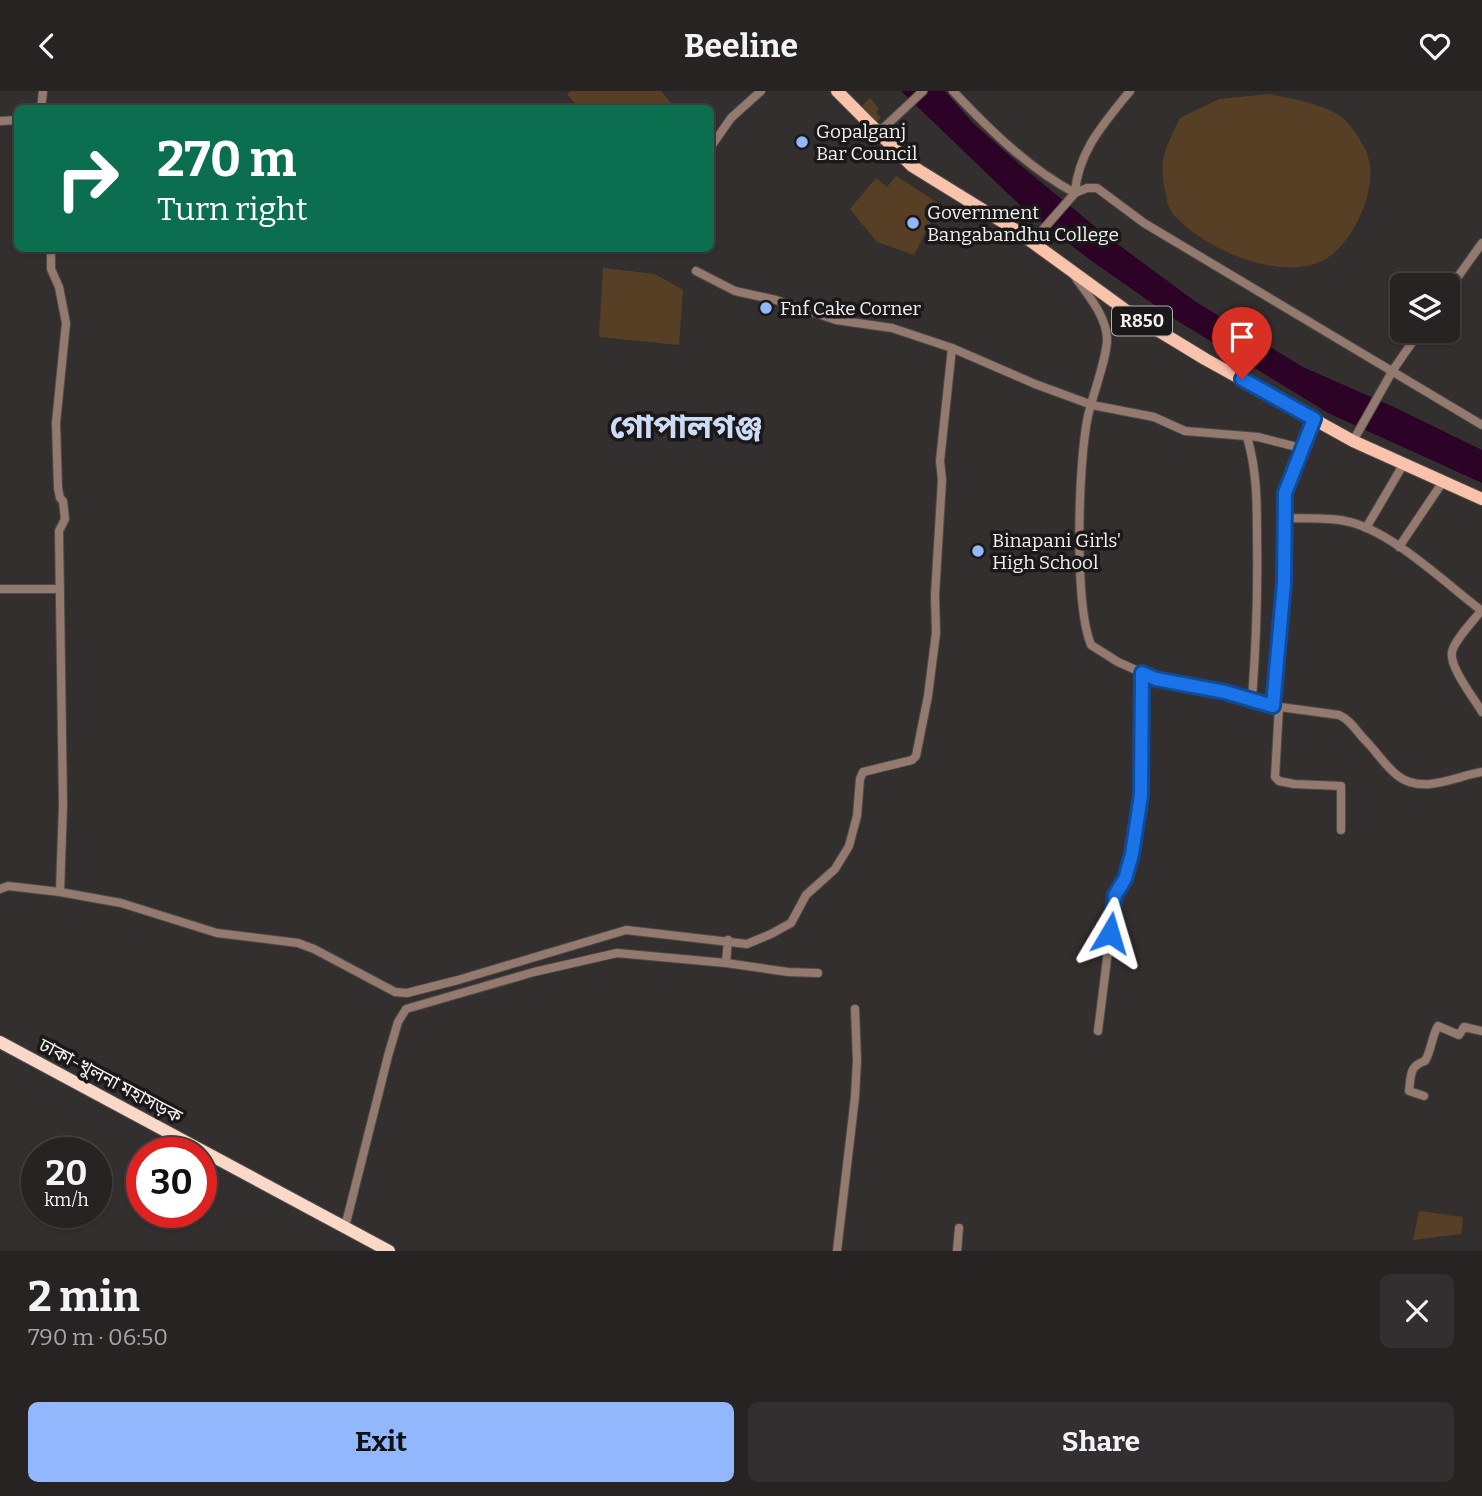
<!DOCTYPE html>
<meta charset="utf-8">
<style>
body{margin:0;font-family:Bitter,"Noto Sans Bengali",serif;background:#332f30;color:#f1f3f6;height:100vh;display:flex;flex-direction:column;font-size:26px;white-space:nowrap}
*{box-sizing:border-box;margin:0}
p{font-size:23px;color:#a4a4a6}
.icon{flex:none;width:38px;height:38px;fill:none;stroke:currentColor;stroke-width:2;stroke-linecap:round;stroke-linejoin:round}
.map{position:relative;height:1160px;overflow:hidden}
.panel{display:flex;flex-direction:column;background:#272323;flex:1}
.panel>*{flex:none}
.guide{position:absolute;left:14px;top:14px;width:700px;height:147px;border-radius:10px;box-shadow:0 2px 5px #0004,0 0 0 2px #434041;background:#0b6e4f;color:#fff;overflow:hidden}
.fabs{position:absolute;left:1390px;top:182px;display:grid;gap:14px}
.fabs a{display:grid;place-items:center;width:70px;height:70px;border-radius:10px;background:#272323;box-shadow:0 2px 5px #0004,0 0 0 2px #434041;font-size:35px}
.speed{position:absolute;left:21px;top:1046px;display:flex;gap:14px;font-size:35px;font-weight:700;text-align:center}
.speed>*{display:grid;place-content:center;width:91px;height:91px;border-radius:50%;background:#272323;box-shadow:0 2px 5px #0004,0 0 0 2px #434041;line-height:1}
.speed small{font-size:18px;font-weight:400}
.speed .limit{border:10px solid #d22;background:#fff;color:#111}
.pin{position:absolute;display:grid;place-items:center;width:60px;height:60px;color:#fff;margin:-72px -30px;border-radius:50% 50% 50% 0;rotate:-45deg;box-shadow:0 0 7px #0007}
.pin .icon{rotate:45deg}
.me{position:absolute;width:77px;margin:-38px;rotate:7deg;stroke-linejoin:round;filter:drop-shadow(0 0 5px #0008)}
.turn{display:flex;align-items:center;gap:24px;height:147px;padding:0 28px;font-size:32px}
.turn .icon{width:91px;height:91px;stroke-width:2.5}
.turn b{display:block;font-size:49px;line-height:60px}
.round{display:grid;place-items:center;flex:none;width:74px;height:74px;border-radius:10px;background:#332f30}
.overview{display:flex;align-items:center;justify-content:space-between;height:119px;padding:0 28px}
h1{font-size:42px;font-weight:700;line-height:52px}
.primary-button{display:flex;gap:14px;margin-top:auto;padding:14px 28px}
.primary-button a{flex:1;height:80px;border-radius:10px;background:#92b7fd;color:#111;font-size:28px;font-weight:700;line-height:80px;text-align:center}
.primary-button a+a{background:#332f30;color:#f1f3f6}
header{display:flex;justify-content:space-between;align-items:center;height:91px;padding:0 28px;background:#272323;font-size:32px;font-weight:700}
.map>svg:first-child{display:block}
.green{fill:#563f24}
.water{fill:#2c0327}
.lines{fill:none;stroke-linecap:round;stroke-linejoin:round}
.minor-casing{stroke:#4f4a4a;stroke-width:10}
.primary-casing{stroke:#4f4a4a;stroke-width:14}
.trunk-casing{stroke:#4f4a4a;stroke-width:14}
.minor{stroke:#947a6e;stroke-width:8}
.primary{stroke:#f8c3aa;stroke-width:12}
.trunk{stroke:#f9d8c8;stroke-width:12}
.route-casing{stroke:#114b97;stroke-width:18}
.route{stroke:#1a73e8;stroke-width:12}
.poi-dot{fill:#92b7fd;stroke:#1a1818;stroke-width:2.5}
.labels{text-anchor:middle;stroke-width:7;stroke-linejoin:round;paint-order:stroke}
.shield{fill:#1a1818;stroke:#b1aeae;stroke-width:2}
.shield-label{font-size:18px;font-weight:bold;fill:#f2efef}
.poi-label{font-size:19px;fill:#f2efef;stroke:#1a1818;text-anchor:start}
.street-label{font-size:19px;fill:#f2efef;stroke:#1a1818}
.town-label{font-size:33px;font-weight:bold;fill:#cddcf6;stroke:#1a1818}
</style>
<header><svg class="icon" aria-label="back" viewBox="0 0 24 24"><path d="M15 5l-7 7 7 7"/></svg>Beeline<svg class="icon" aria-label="heart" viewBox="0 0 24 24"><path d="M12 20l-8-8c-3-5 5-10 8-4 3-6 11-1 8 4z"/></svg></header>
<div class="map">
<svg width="1482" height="1160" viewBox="0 0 1482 1160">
<rect width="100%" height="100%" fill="#342f2f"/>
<!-- green -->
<g class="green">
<path d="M571,0H661L675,17H579L567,3Z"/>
<path d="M1269,3C1289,7 1330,14 1344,28C1354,38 1366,56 1369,69C1377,101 1351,156 1322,170C1281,190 1210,160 1180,130C1177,127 1172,123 1170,118C1167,114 1167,108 1166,103C1157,70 1166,56 1180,27L1219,8Z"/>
<path d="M870,7L879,18L876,21L881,27L876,31L862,15Z"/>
<path d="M896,85L940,113L914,164L877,151L850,118L876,87L887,96Z"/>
<path d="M603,177L655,183L683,199L679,254L599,246Z"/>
<path d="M1419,1120L1463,1126L1461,1143L1413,1149Z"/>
</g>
<!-- water -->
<path class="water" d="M901,0H945L973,32L1019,73L1104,143L1196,211L1303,276L1396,317L1482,359V392L1330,323L1176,229L1089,168L1023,117Z"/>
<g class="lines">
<defs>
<g id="minor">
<path d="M953,0C989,38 1028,77 1075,102"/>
<path d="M41,18L43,0"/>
<path d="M0,30L18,29"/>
<path d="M878,42L923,0"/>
<path d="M710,57L731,27L761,0"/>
<path d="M1075,102C1078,60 1105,31 1130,0"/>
<path d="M1032,151L1075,102L1087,97H1097L1144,132L1482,334"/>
<path d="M51,158V178L59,196L66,232L56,332L58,397L60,407L63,410L65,428L59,440L63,714L60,801"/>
<path d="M696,180L735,200L776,209L836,229L892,237L952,257L1035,293L1092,314L1154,326L1185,340L1258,346L1301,357"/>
<path d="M1075,186C1088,204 1106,225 1107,247C1108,264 1092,306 1088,325C1078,371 1074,512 1091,554L1118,571L1156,588L1225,601L1273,615L1339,624C1351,629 1356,640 1365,649C1376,660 1386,676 1398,685C1423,704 1456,685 1482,681"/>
<path d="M1447,201L1482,152"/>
<path d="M1247,346C1257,379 1257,412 1257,447C1258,501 1256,555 1252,608"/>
<path d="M1353,350L1393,279L1420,240"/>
<path d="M1285,427C1305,428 1326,426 1345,430C1390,438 1446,493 1482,520"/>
<path d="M1366,437L1403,374"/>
<path d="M1399,456L1442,392"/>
<path d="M0,498H60"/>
<path d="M1481,520C1473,530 1454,550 1452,561C1449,576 1474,607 1482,621"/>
<path d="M1273,615L1284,492L1285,402L1314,328"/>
<path d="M1279,616L1275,686L1279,690L1294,693L1341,695V739"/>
<path d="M0,798L8,795L60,801L121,812L217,842L298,852L314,858L395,901L407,902L458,889L626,839L747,853L771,843L791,832L806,804L835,778L849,755L857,725L860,688L863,681L912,669L916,665L928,605L936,542L935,504L942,389L940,370L952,257"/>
<path d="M726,872L788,881L818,882"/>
<path d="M1098,940L1115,804C1142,758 1140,703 1140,652C1140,628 1141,605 1142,581"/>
<path d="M1424,1005L1409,1000C1411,985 1409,975 1425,970C1432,958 1431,947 1438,935L1459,944L1464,936L1482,940"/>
<path d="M345,1136L388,965L398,931L406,918L534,881L617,862L726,872L728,849"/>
<path d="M837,1160L855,1006L857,969L855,918"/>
<path d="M957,1160L959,1137"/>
</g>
<path id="primary" d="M837,0L912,75L1014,138L1131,223L1205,268L1353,350L1482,408"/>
<path id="trunk" d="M0,951L389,1160"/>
</defs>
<!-- minor casing -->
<use href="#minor" class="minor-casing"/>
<!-- primary casing -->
<use href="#primary" class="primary-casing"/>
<!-- trunk casing -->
<use href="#trunk" class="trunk-casing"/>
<!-- minor -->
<use href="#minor" class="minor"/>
<!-- primary -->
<use href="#primary" class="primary"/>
<!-- trunk -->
<use href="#trunk" class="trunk"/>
</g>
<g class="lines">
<defs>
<path id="route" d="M1110,842L1115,804L1125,788L1132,763L1141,704L1142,582L1156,588L1225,601L1273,615L1284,492L1285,402L1314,328L1242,288"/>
</defs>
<!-- route casing -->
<use href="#route" class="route-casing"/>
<!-- route -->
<use href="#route" class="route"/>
</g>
<!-- markers -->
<g class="poi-dot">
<circle cx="802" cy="51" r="7"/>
<circle cx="913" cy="132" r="7"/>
<circle cx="766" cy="217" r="7"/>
<circle cx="978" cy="460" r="7"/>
</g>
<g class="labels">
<!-- shield labels -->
<rect class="shield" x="1112" y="215.5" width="60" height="29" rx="5"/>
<g class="shield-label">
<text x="1142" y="236">R850</text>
</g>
<!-- poi labels -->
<g class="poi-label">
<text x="816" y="47">Gopalganj<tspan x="816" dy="22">Bar Council</tspan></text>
<text x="927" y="128">Government<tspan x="927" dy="22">Bangabandhu College</tspan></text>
<text x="780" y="224">Fnf Cake Corner</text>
<text x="992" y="456">Binapani Girls'<tspan x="992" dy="22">High School</tspan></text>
</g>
<!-- street labels -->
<g class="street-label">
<text transform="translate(111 989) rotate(28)" y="7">ঢাকা-খুলনা মহাসড়ক</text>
</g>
<!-- town labels -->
<g class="town-label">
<text x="686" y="347">গোপালগঞ্জ</text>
</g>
</g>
</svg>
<div class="fabs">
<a><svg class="icon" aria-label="layers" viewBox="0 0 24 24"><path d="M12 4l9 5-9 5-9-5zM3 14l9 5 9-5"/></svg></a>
</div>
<div class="speed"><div>20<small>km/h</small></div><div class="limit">30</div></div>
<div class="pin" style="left:1242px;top:288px;background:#d93025"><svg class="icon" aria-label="arrive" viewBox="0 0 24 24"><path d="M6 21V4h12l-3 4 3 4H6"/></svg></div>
<svg class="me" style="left:1110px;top:842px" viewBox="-20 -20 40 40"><path d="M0-17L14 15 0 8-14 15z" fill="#1a73e8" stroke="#fff" stroke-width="4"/></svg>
<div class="guide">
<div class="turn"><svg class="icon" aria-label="right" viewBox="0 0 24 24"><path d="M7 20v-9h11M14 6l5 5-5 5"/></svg><div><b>270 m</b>Turn right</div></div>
</div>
</div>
<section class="panel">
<div class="overview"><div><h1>2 min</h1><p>790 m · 06:50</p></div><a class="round"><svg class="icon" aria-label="close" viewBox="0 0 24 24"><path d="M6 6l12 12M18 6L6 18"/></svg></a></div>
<div class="primary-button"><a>Exit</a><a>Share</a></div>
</section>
